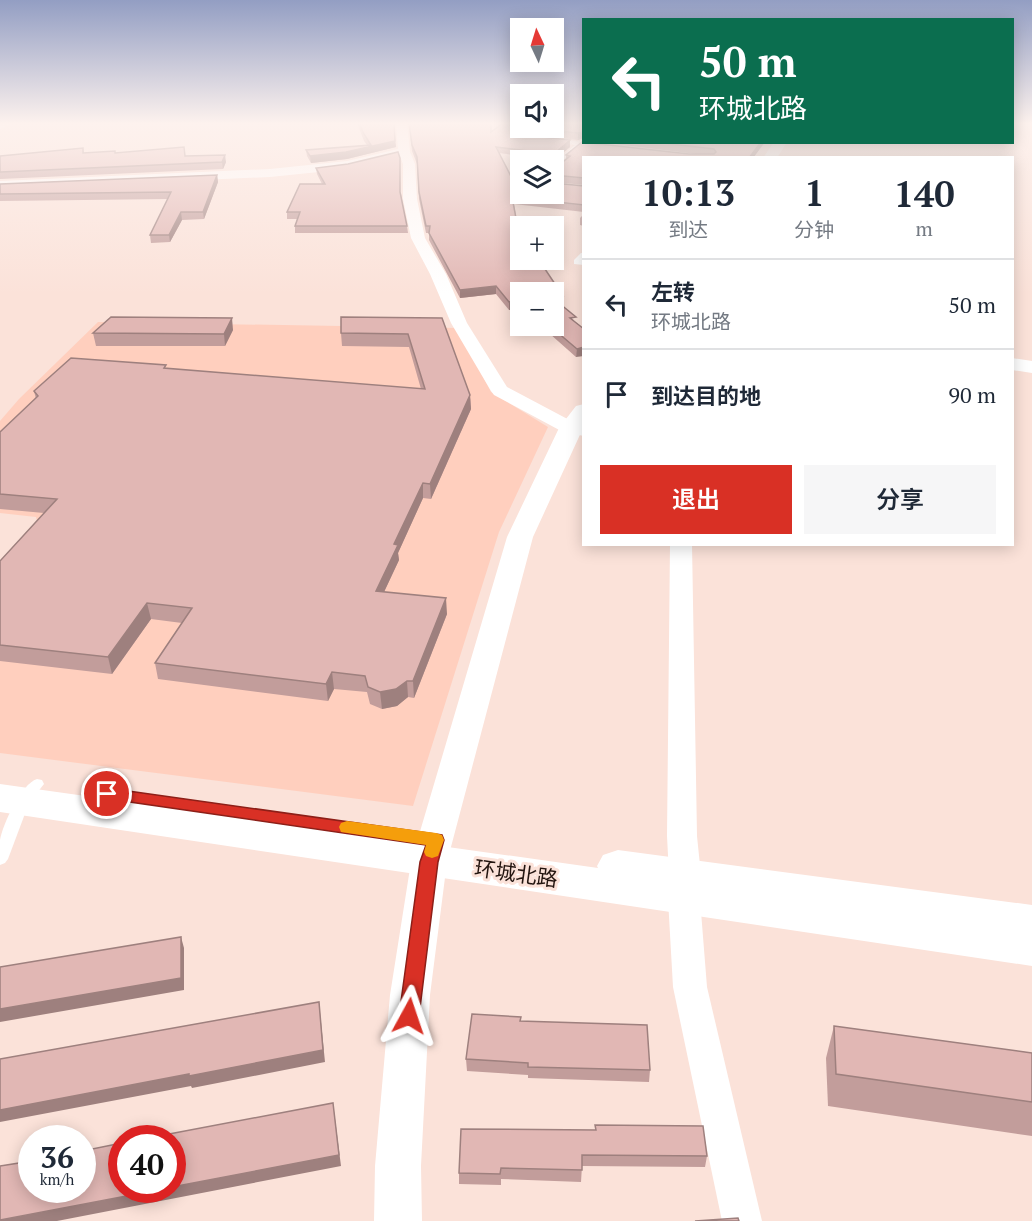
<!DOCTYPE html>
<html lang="zh">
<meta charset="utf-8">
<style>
body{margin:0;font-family:"PT Serif","Noto Sans SC",serif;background:#f6f6f7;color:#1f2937;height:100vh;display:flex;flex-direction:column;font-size:22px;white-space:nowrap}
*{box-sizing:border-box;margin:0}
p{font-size:20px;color:#747a83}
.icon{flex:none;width:33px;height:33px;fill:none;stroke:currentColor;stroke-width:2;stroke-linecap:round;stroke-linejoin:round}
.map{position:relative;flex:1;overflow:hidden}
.details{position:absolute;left:582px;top:156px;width:432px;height:390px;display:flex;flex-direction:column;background:#fff;border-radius:0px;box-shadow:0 3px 15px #0003}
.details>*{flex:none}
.banner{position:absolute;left:582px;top:18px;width:432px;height:126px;border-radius:0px;box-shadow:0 3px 15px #0003;background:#0b6e4f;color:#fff;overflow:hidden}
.needle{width:39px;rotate:356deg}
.buttons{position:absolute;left:510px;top:18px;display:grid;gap:12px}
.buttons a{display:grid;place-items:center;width:54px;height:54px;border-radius:0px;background:#fff;box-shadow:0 3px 15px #0003;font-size:30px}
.speed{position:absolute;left:18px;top:1125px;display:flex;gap:12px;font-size:30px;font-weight:700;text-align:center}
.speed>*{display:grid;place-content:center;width:78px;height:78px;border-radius:50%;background:#fff;box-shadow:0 3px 15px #0003;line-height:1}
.speed small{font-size:15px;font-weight:400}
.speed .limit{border:9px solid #d22;background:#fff;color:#111}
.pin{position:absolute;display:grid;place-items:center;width:51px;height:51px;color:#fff;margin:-26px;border:3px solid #fff;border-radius:50%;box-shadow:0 2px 6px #0007}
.me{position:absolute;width:66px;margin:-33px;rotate:5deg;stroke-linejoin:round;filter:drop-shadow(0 0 4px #0008)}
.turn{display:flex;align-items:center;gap:21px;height:126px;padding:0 18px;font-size:27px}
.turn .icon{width:78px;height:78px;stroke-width:2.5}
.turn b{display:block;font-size:42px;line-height:51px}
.eta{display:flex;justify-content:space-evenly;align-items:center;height:102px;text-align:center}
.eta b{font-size:36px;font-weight:600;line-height:42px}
.action{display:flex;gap:12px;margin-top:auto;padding:12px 18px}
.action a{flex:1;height:69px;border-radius:0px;background:#d93025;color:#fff;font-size:24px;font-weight:600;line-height:69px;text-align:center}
.action a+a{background:#f6f6f7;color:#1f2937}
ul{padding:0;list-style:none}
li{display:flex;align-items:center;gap:18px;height:90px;padding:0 18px;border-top:2px solid #e0e1e3}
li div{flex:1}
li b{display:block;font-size:22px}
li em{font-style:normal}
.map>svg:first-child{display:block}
.built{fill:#ffcfbe}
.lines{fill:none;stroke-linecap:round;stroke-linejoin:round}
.service{fill:#fff;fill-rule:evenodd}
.minor{fill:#fff;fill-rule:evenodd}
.tertiary{fill:#fff;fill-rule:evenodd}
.primary{fill:#fff;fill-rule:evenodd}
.wall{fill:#c29d9b}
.shaded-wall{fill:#9e807e}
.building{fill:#e1b7b4;stroke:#9e807e;stroke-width:1.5}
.route{fill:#d93025;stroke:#8d1f18;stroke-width:1.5}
.slow{fill:#f59e0b}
.labels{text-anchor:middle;stroke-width:6;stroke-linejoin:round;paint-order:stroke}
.near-street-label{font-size:21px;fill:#231510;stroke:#fbe2d9}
</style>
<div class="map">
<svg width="1032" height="1221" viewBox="0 0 1032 1221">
<rect width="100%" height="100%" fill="#fbe2d9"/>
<!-- built -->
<path class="built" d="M98,322L458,328L491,392L548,427L499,532L413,806L0,753V566L38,525L36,517L0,513V421L19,399Z"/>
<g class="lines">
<!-- service -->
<g class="service">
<path d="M556,139L595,143L598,145L595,147L581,145L554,168V163L575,145L554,142Z"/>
<path d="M581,253H584V265L574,264V260Z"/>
<path d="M37,779L42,780L44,784L29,803L8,859L5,863L0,865C0,857 0,848 0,840C3,824 21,784 37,779Z"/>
</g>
<!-- minor -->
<g class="minor">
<path d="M0,123H12L0,129Z"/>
<path d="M396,123H407L410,152L415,164L417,199L425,238L446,274L467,323L507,387L575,423L584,424V436L563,432L494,395L491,391L451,323L430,274L411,238L403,199V164L400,156L348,169L270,177L0,189V181L270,169L347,161L398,149Z"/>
<path d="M670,544H692L697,836L701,875L696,883L685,887L674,883L669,875L667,836Z"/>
<path d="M684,887L695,890L700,899L707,987L762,1221H722L673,987L668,899L673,890Z"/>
</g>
<!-- tertiary -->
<g class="tertiary">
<path d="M774,142H787L777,158H763Z"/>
<path d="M1012,358L1032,361V373L1012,370Z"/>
<path d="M584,404V426L533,537L447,862L430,995L421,1166L422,1221H374L375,1166L390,995L411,862L507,537L559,428L576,406Z"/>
</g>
<!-- primary -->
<path class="primary" d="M0,784L598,868L597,866L603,855L618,850L1032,905V966L0,812Z"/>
</g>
<!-- wall -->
<g class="wall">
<path d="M357,123H394L396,147L347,159L311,163L307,156L306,150L367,145L364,141Z"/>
<path d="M409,123L491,132L503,123H584V139L583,138L578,140L516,133L515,134L570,140V147L554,160L499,153L521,196L584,186V212L514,204L519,234L563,304H560L576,323L584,329L576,357L541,326H554L520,292L509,310L496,294L460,298L429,240V233H426L419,199L417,164L412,151Z"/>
<path d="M599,142H765L753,158H584V185L554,182V169L566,159V155L696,154Z"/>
<path d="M83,148L84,153H116L185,156L226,162L223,169L0,179V156Z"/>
<path d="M316,168L401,194L407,226L408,233H295V226L297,219H287V212L322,184L317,174Z"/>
<path d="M217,175L218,182L204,219L182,220L170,242L151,243L150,235L168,199L0,201V184Z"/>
<path d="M584,214V226L580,225V218Z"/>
<path d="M442,318L470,395L471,409L431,499L423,498L398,553L399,560L384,592L447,614L414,698L408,697L397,706L382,709L370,704L367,692L334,689L328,701L158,679L155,663L182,623L151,619L112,674L0,661V561L44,513L0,509V432L36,399L34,391L167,369L421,389L409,347L342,346L341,333Z"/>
<path d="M233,330L225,346H96L93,333Z"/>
<path d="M521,1021L650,1070L649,1082L528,1078V1075L467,1071L466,1059Z"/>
<path d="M834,1026L1032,1053V1136L828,1106L826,1058Z"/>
<path d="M595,1125L707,1156L705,1167L582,1166L581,1182L501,1179V1185L459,1184V1173L595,1130Z"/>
</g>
<!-- shaded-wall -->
<g class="shaded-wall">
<path d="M516,127V133L512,137V131Z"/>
<path d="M583,132V138L578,140V133Z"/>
<path d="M570,140V147L554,160V154Z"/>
<path d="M395,141L396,147L347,159L311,163L310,156Z"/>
<path d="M761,142H765L753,158H749Z"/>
<path d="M225,155L226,162L223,169L222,162Z"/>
<path d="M217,175L218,182L204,219L203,212Z"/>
<path d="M181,212L182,220L170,242L169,235Z"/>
<path d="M496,286V294L460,298V290Z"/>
<path d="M563,296V304L554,305V297Z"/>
<path d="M520,300V309L509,310V302Z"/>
<path d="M232,318L233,330L225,346L224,334Z"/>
<path d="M584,347V356L576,357L577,349Z"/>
<path d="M470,395L471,409L431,499L430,484Z"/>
<path d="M423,483V498L398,553L399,560L377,607L376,591L394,544Z"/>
<path d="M446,598L447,614L414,698L413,681Z"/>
<path d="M147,603L151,619L112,674L108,657Z"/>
<path d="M332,672L334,689L328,701L326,684Z"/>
<path d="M407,681L408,697L397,706L382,709L380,692Z"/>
<path d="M181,937L184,948V990L0,1022V1009Z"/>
<path d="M319,1002L325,1062L192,1088L191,1086L0,1122V1110Z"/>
<path d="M333,1103L341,1166L57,1221H0V1220L158,1190H172V1187Z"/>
</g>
<!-- building -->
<g class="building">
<path d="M359,123H394L395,141L346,152L310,156L306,150L371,145L364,134Z"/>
<path d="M409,123H491V132L503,123H520V127H516L512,131L514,134L570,140L554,154L496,147L521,196L524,194H554V183L584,186V205L512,197L519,234H520V260H539L563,296L554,297V292H520V300L509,302L496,286L460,290L429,233L430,226H426L419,192L417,157L412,145Z"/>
<path d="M554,123H584V132H583L578,133L524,128H554Z"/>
<path d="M582,142L689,154H714L716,152L714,149L654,142H761L749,158H584V178L554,175V176V169L570,156L566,155Z"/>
<path d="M184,147L185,156L225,155L222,162L0,172V156L83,148V153L115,151V153Z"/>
<path d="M398,152L400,158V192L407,226H295L300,212H287L300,184H325L316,168L348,164Z"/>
<path d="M217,175L203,212H181L169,235H150L171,192L0,194V184Z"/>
<path d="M554,299L576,317L570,318L584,329V347L577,349L550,326H554Z"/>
<path d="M111,317L232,318L224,334L93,333Z"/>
<path d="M341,317L442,318L470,395L430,484L423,483L394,544L398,545L376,591L446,598L413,681H407L396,689L380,692L368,687L365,676L332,672L326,684L155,663L192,608L147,603L108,657L0,645V561L57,499L0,494V432L38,396L34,391L71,358L166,365L164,368L425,389L408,334L341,333Z"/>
<path d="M181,937V978L0,1009V967Z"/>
<path d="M319,1002L323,1050L189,1076V1074L0,1110V1059Z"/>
<path d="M472,1014L521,1017L520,1021L647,1025L650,1070L528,1067V1063L466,1059Z"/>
<path d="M834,1026L1032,1053V1102L836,1074Z"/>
<path d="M333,1103L339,1155L172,1187V1138H148Z"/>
<path d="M595,1125L703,1126L707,1156L582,1155V1170L501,1168L500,1174L459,1173L461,1129L596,1130Z"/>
<path d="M122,1143V1190H158L0,1220V1166L32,1161V1190H82V1151Z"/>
<path d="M738,1218L739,1221H695Z"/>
</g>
<!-- sky -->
<linearGradient id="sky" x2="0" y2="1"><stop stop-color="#939ec3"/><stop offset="0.42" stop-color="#fdf2ee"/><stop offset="1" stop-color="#fdf2ee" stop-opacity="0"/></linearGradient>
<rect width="1032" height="294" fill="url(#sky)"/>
<!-- route -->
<path class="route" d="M107,788L442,835L444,840L438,862L419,1016L416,1022L409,1024L402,1022L399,1016L420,862L426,845L102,798L99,794L102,790Z"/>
<!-- slow -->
<path class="slow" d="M347,821L436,833L442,835L444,840L438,856L432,858L426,856L424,852L426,845L341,832L339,827L341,823Z"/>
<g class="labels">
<!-- near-street labels -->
<g class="near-street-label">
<text transform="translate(516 874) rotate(8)" y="7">环城北路</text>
</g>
</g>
</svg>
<div class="buttons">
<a><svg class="needle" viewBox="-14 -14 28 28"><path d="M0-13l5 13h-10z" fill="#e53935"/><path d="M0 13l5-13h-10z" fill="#747a83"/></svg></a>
<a><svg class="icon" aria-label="sound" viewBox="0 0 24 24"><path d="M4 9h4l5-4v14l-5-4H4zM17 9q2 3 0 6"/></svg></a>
<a><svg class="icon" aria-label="layers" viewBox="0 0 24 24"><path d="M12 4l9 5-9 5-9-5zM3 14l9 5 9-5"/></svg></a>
<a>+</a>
<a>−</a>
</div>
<div class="speed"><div>36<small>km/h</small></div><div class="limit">40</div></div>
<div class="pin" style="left:107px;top:794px;background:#d93025"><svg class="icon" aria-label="arrive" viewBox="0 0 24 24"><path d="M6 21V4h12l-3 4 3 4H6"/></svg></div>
<svg class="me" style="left:409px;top:1016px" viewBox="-20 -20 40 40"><path d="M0-17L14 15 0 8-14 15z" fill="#d93025" stroke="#fff" stroke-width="4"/></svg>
<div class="banner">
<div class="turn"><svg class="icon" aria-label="left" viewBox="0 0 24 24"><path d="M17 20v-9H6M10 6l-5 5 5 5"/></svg><div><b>50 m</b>环城北路</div></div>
</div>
<section class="details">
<div class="eta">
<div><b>10:13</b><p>到达</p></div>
<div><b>1</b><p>分钟</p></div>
<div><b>140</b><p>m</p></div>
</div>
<ul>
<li><svg class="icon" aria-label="left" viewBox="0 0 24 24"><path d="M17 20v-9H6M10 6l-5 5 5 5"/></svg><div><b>左转</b><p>环城北路</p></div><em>50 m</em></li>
<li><svg class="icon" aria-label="arrive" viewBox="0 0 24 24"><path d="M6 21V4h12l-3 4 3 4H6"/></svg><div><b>到达目的地</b></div><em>90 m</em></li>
</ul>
<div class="action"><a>退出</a><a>分享</a></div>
</section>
</div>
